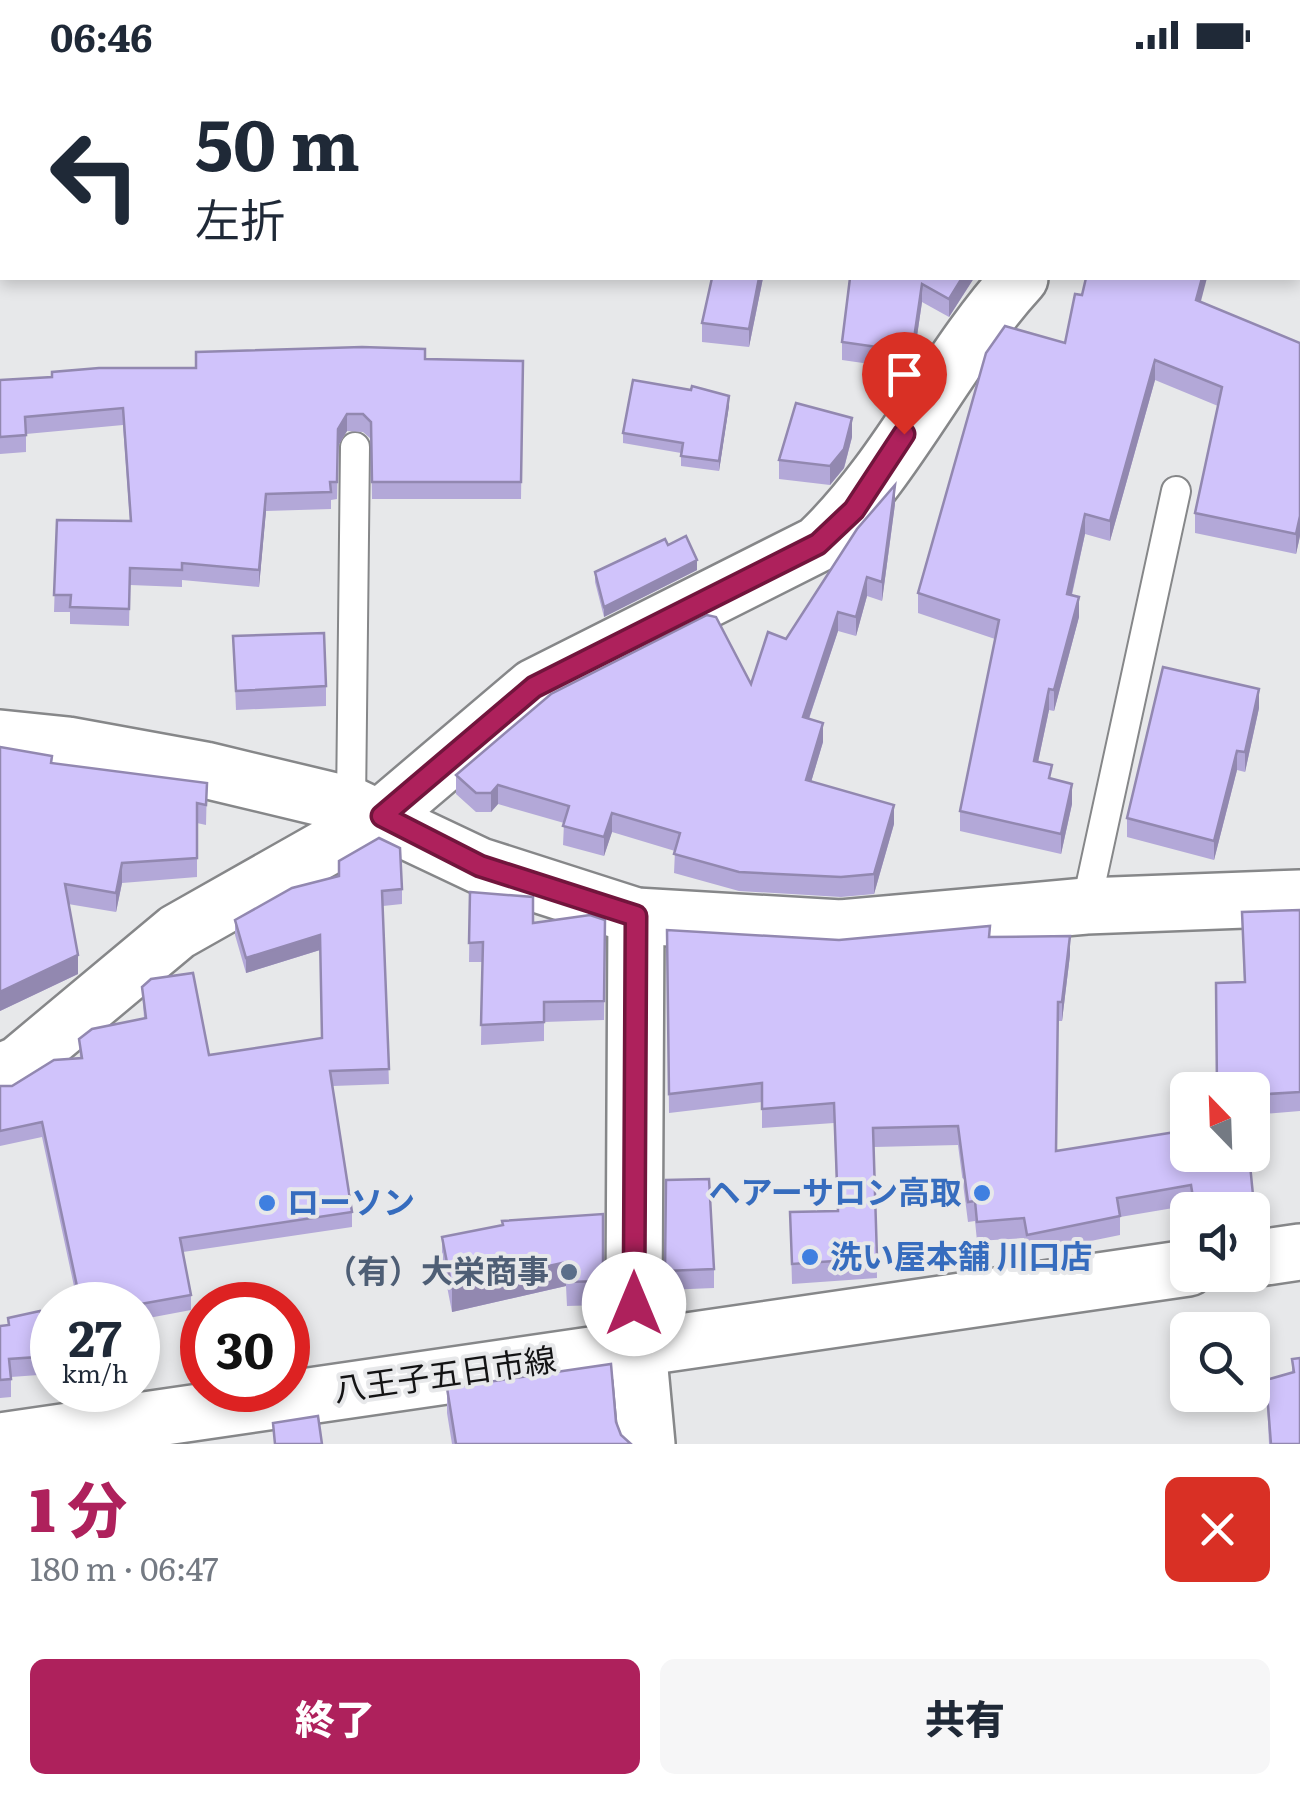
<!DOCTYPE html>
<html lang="ja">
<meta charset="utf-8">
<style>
body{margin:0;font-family:Literata,"Noto Sans JP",serif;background:#f6f6f7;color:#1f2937;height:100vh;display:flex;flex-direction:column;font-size:38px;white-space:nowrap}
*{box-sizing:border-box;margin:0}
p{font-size:32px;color:#747a83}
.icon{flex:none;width:55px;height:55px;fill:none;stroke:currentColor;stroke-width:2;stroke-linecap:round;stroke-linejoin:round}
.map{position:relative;height:1374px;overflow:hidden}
.side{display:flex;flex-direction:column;background:#fff;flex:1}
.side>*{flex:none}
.top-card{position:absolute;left:0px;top:0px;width:1300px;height:210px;box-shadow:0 5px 15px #0003;background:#fff;color:#1f2937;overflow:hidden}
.needle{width:65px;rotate:337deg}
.controls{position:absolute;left:1170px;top:1002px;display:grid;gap:20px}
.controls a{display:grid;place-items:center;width:100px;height:100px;border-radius:15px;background:#fff;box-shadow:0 5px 15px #0003;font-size:50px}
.speed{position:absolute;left:30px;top:1212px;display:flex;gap:20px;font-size:50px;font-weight:700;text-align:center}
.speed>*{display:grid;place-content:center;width:130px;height:130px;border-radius:50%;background:#fff;box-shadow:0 5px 15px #0003;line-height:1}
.speed small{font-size:25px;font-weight:400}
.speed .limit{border:15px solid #d22;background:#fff;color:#111}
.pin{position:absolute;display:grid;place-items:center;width:85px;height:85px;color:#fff;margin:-102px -42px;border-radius:50% 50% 50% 0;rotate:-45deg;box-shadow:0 0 10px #0007}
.pin .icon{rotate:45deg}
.me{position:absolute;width:110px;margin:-55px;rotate:0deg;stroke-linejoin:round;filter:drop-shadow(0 0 8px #0008)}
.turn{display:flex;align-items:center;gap:35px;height:210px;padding:0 30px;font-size:45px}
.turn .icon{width:130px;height:130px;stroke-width:2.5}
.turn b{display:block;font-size:70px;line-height:85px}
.round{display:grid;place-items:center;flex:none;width:105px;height:105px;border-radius:15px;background:#f6f6f7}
.overview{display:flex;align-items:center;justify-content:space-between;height:170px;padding:0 30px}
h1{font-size:60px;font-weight:800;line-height:75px;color:#ae215c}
.button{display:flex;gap:20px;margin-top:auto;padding:20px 30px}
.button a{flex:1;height:115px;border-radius:15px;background:#ae215c;color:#fff;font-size:40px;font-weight:800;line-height:115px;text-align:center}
.button a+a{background:#f6f6f7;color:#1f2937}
.status{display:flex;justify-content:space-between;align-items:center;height:70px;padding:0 50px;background:#fff;direction:ltr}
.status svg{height:28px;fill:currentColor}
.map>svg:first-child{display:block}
.green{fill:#cccea9}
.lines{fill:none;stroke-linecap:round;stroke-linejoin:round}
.lane-casing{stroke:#868789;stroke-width:32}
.street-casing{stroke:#868789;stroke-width:60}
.primary-casing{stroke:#868789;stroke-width:60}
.lane{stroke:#fff;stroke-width:28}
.street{stroke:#fff;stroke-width:55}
.primary{stroke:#fff;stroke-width:55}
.wall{fill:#b3a8d8}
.shaded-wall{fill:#9288b0}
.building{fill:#d0c3fb;stroke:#9288b0;stroke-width:2.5}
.route-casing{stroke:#71153c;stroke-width:25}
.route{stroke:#ae215c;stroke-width:18}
.shop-dot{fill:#3f7fe0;stroke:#e7e8ea;stroke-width:4}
.service-dot{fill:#5c6f8a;stroke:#e7e8ea;stroke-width:4}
.labels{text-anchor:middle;stroke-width:8;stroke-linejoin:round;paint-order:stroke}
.shop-label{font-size:32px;font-weight:bold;fill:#366cbe;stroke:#e7e8ea;text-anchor:start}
.service-label{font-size:32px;font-weight:bold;fill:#4e5e75;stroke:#e7e8ea;text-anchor:end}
.street-label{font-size:32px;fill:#131314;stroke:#e7e8ea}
</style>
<div class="status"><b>06:46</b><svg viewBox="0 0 49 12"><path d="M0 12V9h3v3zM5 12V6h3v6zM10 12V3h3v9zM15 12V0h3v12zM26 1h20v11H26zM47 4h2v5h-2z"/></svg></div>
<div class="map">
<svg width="1300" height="1374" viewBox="0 0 1300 1374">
<rect width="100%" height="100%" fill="#e7e8ea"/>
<!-- green -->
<path class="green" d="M824,0H1077L1078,2H824Z"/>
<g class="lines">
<defs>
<g id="lane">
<path d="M798,0V2"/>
<path d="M1102,0V2"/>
<path d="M351,735L355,377"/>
<path d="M1086,836L1176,421"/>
</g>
<g id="street">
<path d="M1298,28L1300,26"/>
<path d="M0,668L68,675L205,700L351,735L480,796L636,846L841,858L1086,836L1300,828"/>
<path d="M636,846L634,1234L647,1374"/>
<path d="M0,1002L19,994L177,862L382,746L534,617L818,474C899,397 945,290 1020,208"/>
</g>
<g id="primary">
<path d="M1252,1189L1300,1182"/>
<path d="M0,1371L1188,1198"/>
</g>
</defs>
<!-- lane casing -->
<use href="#lane" class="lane-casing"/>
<!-- street casing -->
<use href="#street" class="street-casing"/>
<!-- primary casing -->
<use href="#primary" class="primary-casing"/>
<!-- lane -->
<use href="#lane" class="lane"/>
<!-- street -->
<use href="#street" class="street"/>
<!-- primary -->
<use href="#primary" class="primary"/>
</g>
<!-- wall -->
<g class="wall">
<path d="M0,0H47V2H2V10H0Z"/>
<rect x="610" y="0" width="147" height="2"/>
<path d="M1114,0H1275V2H1113Z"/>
<path d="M763,208L749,277L702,272V253Z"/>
<path d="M850,208H974L949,247L922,232L912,300L842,290V272Z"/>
<path d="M1082,225L1201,232L1300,273V466L1296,484L1195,463V443L1218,336L1155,310L1110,471L1085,464L1072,525L1079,547L1054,641L1049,640L1038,692L1072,734L1061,784L960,761V741L995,569L918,543V523L1065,273Z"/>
<path d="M425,289L523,291L521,429H372L371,369L363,362L347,361L338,376L337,429L331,430V439L266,441L259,517L182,510V517L130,515L129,556L70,554V542H54L57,450L130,451L123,355L26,364V382L0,384V310L196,298Z"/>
<path d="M729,336L719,401L681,396V383L623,373V363Z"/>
<path d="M852,367L844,398L830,415L779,409V390Z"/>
<path d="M895,434L882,531L867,526L856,566L838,561L809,649L823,672L811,712L894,754L874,824L841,827L739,821L674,803L675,781L612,762L604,786L563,775L564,753L498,734L491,742H476L456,724V705L751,614Z"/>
<path d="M668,475L697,500L604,547L595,512V502Z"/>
<path d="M233,566L326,616V636L236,640Z"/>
<path d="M1259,638L1245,702L1237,700L1214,790L1127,767V748Z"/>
<path d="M0,677L52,693L207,713L206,755L197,753V807L122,813L116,842L68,834L78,904L0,941Z"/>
<path d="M292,818L402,819V834L383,836L389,1014L333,1016L352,1142V1157L183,1182L191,1225V1240L138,1250V1235H78L42,1067L0,1076V1016H12L80,988L79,969L144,948L142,917L209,985L322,968L320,880L246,903L235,865V850Z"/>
<path d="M470,822L533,853L605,850L604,950L544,952V971L481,975L482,892H469Z"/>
<path d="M1300,840V1041L1252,1045V1020L1244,912L1242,842Z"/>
<path d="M667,860L839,870L990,867L1070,885L1062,951H1058L1056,1081L1188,1060L1254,1135V1155L1252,1140H1192L1191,1135L1120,1147V1165L1027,1184L1024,1168L977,1171L975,1151L968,1152L958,1075L874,1077L877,1208L792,1214L790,1142L837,1141L834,1053L762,1058V1032L669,1043Z"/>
<path d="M666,1110L714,1199V1218L665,1220Z"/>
<path d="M603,1144V1235L567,1236L566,1216L452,1242L442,1191V1167Z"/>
<path d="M8,1248L52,1270V1304L11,1307V1327L0,1328V1256L8,1255Z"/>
<path d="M1300,1288V1374H1269L1266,1310L1292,1302V1289Z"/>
<path d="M447,1318L616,1352L621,1365L631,1374H452L447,1343Z"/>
</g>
<!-- shaded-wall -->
<g class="shaded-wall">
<path d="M759,208H763L749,277V259Z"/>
<path d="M962,208H974L949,247V229Z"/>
<path d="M1202,208H1207L1196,250V230Z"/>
<path d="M922,214V232L912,300V282Z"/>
<path d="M1155,290V310L1110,471V451Z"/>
<path d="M729,326V336L719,401V391Z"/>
<path d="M347,344V361L338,376L337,429L338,359Z"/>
<path d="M852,348V367L844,398L830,415V396Z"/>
<path d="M895,415V434L882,531V512Z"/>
<path d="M266,424V441L259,517V500Z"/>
<path d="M1085,444V464L1067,545V524Z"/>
<path d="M1300,446V466L1296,484V464Z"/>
<path d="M697,490V500L604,547V537Z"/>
<path d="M867,507V526L856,566V547Z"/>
<path d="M1079,527V547L1054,641V620Z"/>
<path d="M838,542V561L803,666V647Z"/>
<path d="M1049,619V640L1034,711V691Z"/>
<path d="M1259,619V638L1245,702V682Z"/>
<path d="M823,653V672L806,729V710Z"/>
<path d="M1237,681V700L1214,790V771Z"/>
<path d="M1072,714V734L1061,784V764Z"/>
<path d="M498,715V734L491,742V723Z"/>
<path d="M894,735V754L874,824V804Z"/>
<path d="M612,743V762L604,786V767Z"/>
<path d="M122,793V813L116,842V823Z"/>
<path d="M320,865V880L246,903V888Z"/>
<path d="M1070,866V885L1062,951V932Z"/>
<path d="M78,885V904L0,941V922Z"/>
<path d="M566,1192V1216L452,1242V1218Z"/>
</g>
<!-- building -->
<g class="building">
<rect x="320" y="0" width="73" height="2"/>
<path d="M612,0H753L720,2H612Z"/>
<path d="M1114,0H1240L1227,2H1113Z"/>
<path d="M712,208H759L749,259L702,253Z"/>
<path d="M850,208H962L949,229L922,214L912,282L842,272Z"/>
<path d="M1086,208H1202L1196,230L1300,273V446L1296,464L1195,443L1222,317L1155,290L1110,451L1085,444L1067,524L1079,527L1054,620L1049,619L1034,691L1052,695L1049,708L1072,714L1061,764L960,741L999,550L918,523L986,283L1005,256L1065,273L1075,224L1082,225Z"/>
<path d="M362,277L425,279V289L523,291L521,412H372L371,352L363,344H347L338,359L337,412H330L331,422L266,424L259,500L182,493V500L130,498L129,539L70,537L71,525H54L57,450L131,451L123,338L25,347L26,365L0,367V310L52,307V302L99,298H196V282Z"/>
<path d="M633,310L691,320L692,316L729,326L719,391L681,386L683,373L623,363Z"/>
<path d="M796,333L852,348L844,379L830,396L779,390Z"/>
<path d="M895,415L882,512L867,507L856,547L838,542L803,647L823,653L806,710L894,735L874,804L841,807L739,802L674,784L680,763L612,743L604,767L563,756L569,736L498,715L491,723H476L456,705L551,624L707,545L716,547L751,614L768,562L786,569L857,459Z"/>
<path d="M686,466L697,490L604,537L595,502L665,469L668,475Z"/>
<path d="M324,563L326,616L236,621L233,566Z"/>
<path d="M1163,597L1259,619L1245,682L1237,681L1214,771L1127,748Z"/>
<path d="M0,677L52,686L51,693L207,713L206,735L197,733V788L122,793L116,823L65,814L78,885L0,922Z"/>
<path d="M379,768L400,778L402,819L382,821L389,999L330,1001L352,1142L180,1168L191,1225L135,1235H81L42,1052L0,1061V1016H12L54,990L82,988L79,969L92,959L146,948L142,917L151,909L193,903L209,985L322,968L320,865L246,888L235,850L292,818L339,806V791Z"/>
<path d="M470,822L533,827V853L590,845L605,850L604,931L544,932V952L481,955L483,872L469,873Z"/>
<path d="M1300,840V1022L1252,1025V1020H1217L1216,913L1245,912L1242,842Z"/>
<path d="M990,856L989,867L1070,866L1062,932H1058L1056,1081L1188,1060V1085H1249L1254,1135L1211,1140H1195L1191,1115L1117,1128L1120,1146L1027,1165L1024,1148L977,1152L975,1131L968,1132L958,1056L873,1058L877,1188L792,1194L790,1142L838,1141L834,1033L762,1039V1013L669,1024L667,860L839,870Z"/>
<path d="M709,1109L714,1199L665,1201L666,1110Z"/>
<path d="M603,1144V1211L567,1212L566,1192L452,1218L442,1167L503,1155L502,1151Z"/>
<path d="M40,1241L52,1270V1286L9,1289L11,1309L0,1310V1256L9,1255L8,1248Z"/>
<path d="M1300,1288V1374H1271L1266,1310L1294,1302L1292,1289Z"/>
<path d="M611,1294L616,1352L621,1365L631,1374H456L447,1318Z"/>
<path d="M318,1346L322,1374H275L273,1353Z"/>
</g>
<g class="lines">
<defs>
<path id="route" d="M634,1234L636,846L480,796L382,746L534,617L818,474L854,440L904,364"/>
</defs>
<!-- route casing -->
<use href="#route" class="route-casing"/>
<!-- route -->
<use href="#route" class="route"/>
</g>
<!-- markers -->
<g class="shop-dot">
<circle cx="982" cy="1123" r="10"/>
<circle cx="267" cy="1133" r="10"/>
<circle cx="810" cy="1187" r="10"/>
</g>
<circle class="service-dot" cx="569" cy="1202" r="10"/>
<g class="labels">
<!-- shop labels -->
<g class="shop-label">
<text x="962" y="1134" text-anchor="end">ヘアーサロン高取</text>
<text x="287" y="1144">ローソン</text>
<text x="830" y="1198">洗い屋本舗 川口店</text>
</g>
<!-- service labels -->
<g class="service-label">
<text x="549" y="1213">（有）大栄商事</text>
</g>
<!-- street labels -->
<g class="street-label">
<text transform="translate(445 1305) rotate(-8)" y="11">八王子五日市線</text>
</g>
</g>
</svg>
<div class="controls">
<a><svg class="needle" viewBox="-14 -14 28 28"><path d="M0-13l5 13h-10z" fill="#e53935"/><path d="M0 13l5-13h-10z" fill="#747a83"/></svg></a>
<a><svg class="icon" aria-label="sound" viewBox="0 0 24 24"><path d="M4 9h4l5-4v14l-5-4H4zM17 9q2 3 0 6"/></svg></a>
<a><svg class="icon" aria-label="search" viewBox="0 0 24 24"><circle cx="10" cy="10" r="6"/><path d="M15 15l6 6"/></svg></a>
</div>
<div class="speed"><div>27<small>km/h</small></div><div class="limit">30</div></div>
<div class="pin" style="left:904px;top:364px;background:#d93025"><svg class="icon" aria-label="arrive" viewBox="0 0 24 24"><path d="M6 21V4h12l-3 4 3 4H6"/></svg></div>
<svg class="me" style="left:634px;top:1234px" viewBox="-20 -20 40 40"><circle r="19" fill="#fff"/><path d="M0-13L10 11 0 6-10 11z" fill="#ae215c"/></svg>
<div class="top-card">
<div class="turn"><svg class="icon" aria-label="left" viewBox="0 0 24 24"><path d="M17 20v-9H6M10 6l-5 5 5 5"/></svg><div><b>50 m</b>左折</div></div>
</div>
</div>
<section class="side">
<div class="overview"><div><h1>1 分</h1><p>180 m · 06:47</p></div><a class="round" style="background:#d93025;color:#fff"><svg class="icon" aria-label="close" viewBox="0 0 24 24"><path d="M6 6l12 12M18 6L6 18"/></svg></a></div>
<div class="button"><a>終了</a><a>共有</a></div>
</section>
